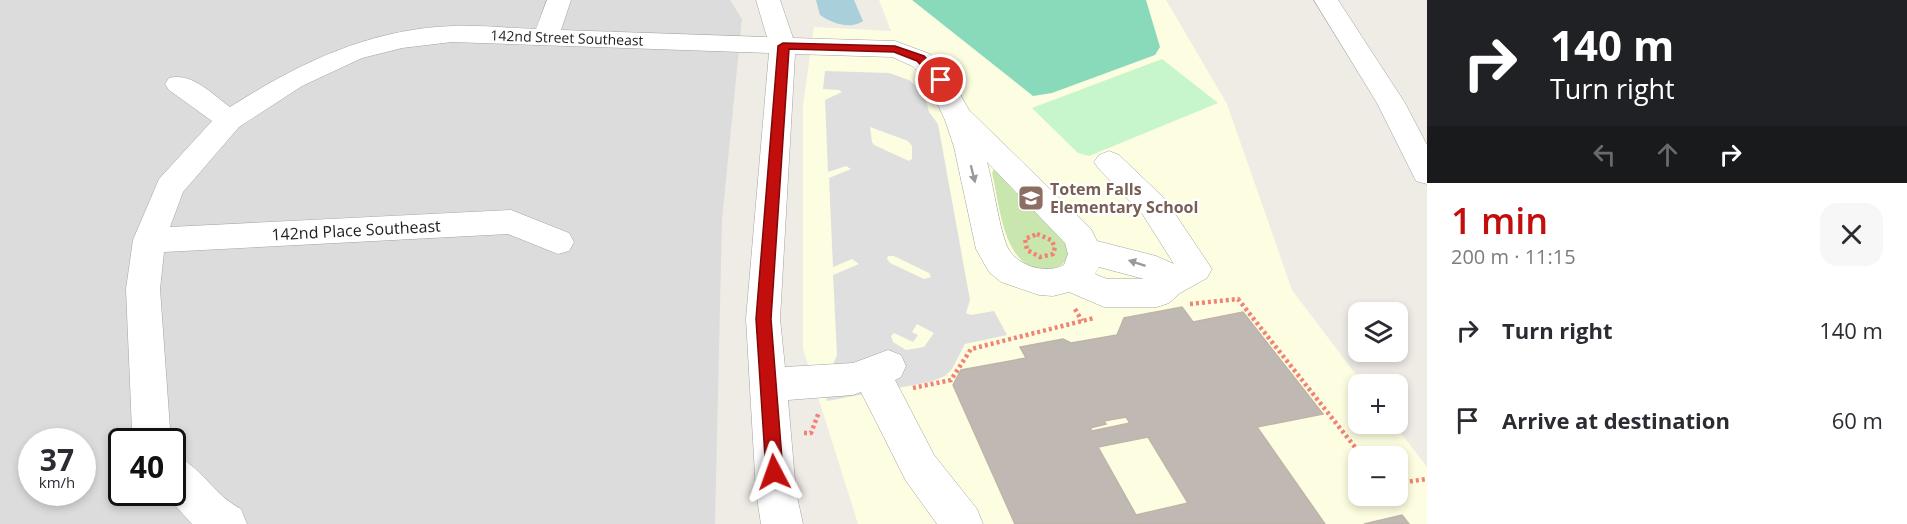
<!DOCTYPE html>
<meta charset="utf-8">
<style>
body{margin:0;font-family:"Open Sans",sans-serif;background:#f7f7f7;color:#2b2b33;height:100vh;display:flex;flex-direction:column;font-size:22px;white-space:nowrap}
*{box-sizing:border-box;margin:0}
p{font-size:20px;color:#7c7c81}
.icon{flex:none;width:33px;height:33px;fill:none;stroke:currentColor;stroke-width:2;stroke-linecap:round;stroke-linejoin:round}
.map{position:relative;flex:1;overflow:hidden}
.details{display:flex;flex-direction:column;background:#fff;width:480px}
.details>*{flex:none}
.top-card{background:#202124;color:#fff;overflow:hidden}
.fabs{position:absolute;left:1348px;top:302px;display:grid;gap:12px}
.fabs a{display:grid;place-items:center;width:60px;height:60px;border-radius:12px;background:#fff;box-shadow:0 3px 9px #0003;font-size:30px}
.speed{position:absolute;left:18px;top:428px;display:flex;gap:12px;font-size:30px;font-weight:700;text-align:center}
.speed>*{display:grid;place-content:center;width:78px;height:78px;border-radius:50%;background:#fff;box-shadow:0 3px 9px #0003;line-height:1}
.speed small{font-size:15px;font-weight:400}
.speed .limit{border:3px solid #111;border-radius:9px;background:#fff;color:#111}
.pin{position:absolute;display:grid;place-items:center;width:51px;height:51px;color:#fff;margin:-26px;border:3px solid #fff;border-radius:50%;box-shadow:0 2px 6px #0007}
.me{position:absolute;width:66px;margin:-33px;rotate:356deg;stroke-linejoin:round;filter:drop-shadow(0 0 4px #0008)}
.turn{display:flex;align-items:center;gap:21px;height:126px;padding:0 24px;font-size:27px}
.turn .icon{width:78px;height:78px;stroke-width:2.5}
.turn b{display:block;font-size:42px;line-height:51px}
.lanes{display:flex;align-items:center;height:57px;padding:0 24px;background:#0003;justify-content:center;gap:30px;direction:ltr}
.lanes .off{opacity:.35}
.round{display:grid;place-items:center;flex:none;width:63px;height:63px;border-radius:18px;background:#f7f7f7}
.headline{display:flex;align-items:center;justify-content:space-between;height:102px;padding:0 24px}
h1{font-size:36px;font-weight:600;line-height:45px;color:#c20e0d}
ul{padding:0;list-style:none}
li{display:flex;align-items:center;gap:18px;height:90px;padding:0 24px}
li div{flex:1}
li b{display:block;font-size:22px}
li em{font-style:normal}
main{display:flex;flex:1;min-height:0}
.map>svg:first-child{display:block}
.residential{fill:#dddcdc;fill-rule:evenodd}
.education{fill:#fdfde1;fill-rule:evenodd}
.grass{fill:#cae6af}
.park{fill:#c6f6ca}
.pitch{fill:#89d9bb}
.parking{fill:#dfdfdf;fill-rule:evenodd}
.water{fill:#a9cfda}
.building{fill:#c0b8b3;stroke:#c0b4a9;stroke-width:1.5;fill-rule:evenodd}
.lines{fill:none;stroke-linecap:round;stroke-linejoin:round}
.minor-casing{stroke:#a3a3a3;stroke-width:1}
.path{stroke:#f18375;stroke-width:4.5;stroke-dasharray:3 3;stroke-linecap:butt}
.minor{fill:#fff;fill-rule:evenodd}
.oneway{fill:#9a9a9a}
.route{fill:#c20e0d;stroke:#7e0908;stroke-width:1.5}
.labels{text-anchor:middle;stroke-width:4.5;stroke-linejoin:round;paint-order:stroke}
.far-street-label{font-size:14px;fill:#1f1f1f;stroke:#fff}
.education-label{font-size:16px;font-weight:bold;fill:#785e54;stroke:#fff;text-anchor:start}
.street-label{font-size:16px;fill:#1f1f1f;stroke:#fff}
</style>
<main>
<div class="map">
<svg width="1427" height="524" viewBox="0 0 1427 524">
<rect width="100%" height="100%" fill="#efece6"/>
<!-- residential -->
<path class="residential" d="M0,0H730L742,19L722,220L715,524H0ZM32,441H82V492H32ZM122,441H172V492H122Z"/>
<!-- education -->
<path class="education" d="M879,0H1166L1227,104L1292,290L1363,384H1359V423H1393L1427,467V524H858L803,349V106L814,27L891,31ZM1359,456H1398V495H1359Z"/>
<!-- grass -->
<path class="grass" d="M994,169L1070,248C1066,262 1064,267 1049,269C1003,274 1000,204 992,173Z"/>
<!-- park -->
<path class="park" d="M1162,59L1218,103L1089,156L1078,153L1032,108Z"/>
<!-- pitch -->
<path class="pitch" d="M912,0H1146L1160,47L1155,55L1052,93L1033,96Z"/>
<!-- parking -->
<path class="parking" d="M825,71L889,73L909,80L924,92L929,112L938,124L970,300L966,313L971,315L994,311L1007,335L965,344L952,369L945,376L930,382L827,401L821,369L833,365L837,355L833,275L859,264L852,259L833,267L829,178L851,169L846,166L828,172L825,100L842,92L839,90L823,89ZM870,127L908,141L912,146V159L909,161L874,145L872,142ZM888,256H894L929,273L931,277L924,279L890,263L887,259ZM917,324L934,333L924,347L906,350L893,342L891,336L894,333L913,342L918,335L912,332Z"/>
<!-- water -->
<path class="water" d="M816,0H854L863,21C850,30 831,23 820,15Z"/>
<!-- building -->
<g class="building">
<path d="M1182,307L1193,322L1243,312L1323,414L1257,427L1325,524H1015L953,385L961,370L1026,358L1020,347L1063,339L1071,343L1117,335L1124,318ZM1126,417L1130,423L1092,431L1090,428L1106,424L1104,421ZM1148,437L1188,503L1136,515L1098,447Z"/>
<path d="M1402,515L1409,524H1364Z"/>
</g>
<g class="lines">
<defs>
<g id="minor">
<path d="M547,0H571L561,30L767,37L756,0H780L793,38L895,41L930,54L946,69L969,110L1091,229L1097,241L1156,256L1174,264L1143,215L1099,169L1094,162L1099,155L1109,151L1119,155L1165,199L1212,269L1207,278L1180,293L1169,303L1157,307H1104L1069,292L1053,296L1039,295L1001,282L989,272L976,249L954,147L945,120L926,80L912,66L892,57L795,54L780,319L785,367L853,363L888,350L901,355L906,366L901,377L895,380L934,455L977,509L983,524H937L906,481L861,392L853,395L788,400L796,492L803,524H761L756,492L746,319L769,53L452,42L402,48L362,58L302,86L239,127L183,192L170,227L511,210L569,233L574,242L569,251L558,254L508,234L164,252L160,289L170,429L175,441L172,448V441H137L132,430L126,289L133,240L159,179L212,121L169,90L165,84L169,78C192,72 212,94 230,107C299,63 369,29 453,26C480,25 508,28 536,29ZM987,162L1065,243L1068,254L1064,265C1047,274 1020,267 1009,250C1000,235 993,182 987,162ZM1099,267L1144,279H1107L1095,274Z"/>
<path d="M1314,0H1338L1405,103L1427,145V184L1416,181L1377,103Z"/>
<path d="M172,454C201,465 214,496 241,509L247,524H192L163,492H172Z"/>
</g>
</defs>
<!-- minor casing -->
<use href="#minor" class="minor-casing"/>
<!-- path -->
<g class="path">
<path d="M1037,234L1051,240L1055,247L1053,254L1040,257L1027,250L1025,239Z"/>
<path d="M1190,304L1238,299L1362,456"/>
<path d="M1075,309L1082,321"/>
<path d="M913,388L951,380L971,349L1094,318"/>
<path d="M804,433H811L819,412"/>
<path d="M1398,483L1427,479"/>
</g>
<!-- minor -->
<use href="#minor" class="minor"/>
</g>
<!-- one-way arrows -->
<defs><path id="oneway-solid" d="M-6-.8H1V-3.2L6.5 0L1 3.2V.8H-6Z" transform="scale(1.5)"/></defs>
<g class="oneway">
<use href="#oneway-solid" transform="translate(973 174) rotate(76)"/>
<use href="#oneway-solid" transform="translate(1137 263) rotate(-162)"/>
</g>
<!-- route -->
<path class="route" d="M783,43L895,46L924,56L947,80L945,82H937L917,61L894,52L789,49L771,319L783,472L780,477L774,480L768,477L766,472L756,319L778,46Z"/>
<!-- icons -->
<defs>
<symbol id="school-square" viewBox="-11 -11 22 22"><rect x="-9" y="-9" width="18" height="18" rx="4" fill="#8d6e63" stroke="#fff"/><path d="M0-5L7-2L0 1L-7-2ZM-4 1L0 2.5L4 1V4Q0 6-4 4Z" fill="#fff"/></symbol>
</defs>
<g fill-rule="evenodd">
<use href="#school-square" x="1016" y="183" width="30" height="30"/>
</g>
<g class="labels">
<!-- far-street labels -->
<g class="far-street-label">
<text transform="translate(567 38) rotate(2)" y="5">142nd Street Southeast</text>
</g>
<!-- education labels -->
<g class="education-label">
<text x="1050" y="195">Totem Falls<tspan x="1050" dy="18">Elementary School</tspan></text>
</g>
<!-- street labels -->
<g class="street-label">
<text transform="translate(356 230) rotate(-3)" y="6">142nd Place Southeast</text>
</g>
</g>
</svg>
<div class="fabs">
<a><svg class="icon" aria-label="layers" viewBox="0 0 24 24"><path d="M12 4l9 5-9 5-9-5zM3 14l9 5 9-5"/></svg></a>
<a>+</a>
<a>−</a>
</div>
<div class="speed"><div>37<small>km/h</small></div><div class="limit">40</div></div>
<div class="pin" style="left:941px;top:80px;background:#d93025"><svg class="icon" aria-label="arrive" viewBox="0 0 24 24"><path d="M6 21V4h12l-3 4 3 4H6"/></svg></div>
<svg class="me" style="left:774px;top:472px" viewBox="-20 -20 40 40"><path d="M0-17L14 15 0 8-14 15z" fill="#c20e0d" stroke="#fff" stroke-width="4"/></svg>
</div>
<section class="details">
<div class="top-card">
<div class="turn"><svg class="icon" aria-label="right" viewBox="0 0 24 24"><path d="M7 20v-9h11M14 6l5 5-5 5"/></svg><div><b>140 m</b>Turn right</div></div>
<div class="lanes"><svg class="icon off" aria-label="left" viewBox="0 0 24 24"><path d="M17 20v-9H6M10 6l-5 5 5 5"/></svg><svg class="icon off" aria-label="ahead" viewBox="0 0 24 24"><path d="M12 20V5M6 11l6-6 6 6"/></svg><svg class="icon" aria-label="right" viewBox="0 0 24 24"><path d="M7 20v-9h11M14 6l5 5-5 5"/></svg></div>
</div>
<div class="headline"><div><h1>1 min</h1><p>200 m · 11:15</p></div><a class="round"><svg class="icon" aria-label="close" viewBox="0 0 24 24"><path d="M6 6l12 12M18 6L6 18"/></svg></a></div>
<ul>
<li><svg class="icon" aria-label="right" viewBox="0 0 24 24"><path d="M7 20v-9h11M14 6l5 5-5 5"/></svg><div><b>Turn right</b></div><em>140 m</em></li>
<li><svg class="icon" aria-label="arrive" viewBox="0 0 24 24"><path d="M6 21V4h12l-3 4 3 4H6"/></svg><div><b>Arrive at destination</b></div><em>60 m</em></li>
</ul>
</section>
</main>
